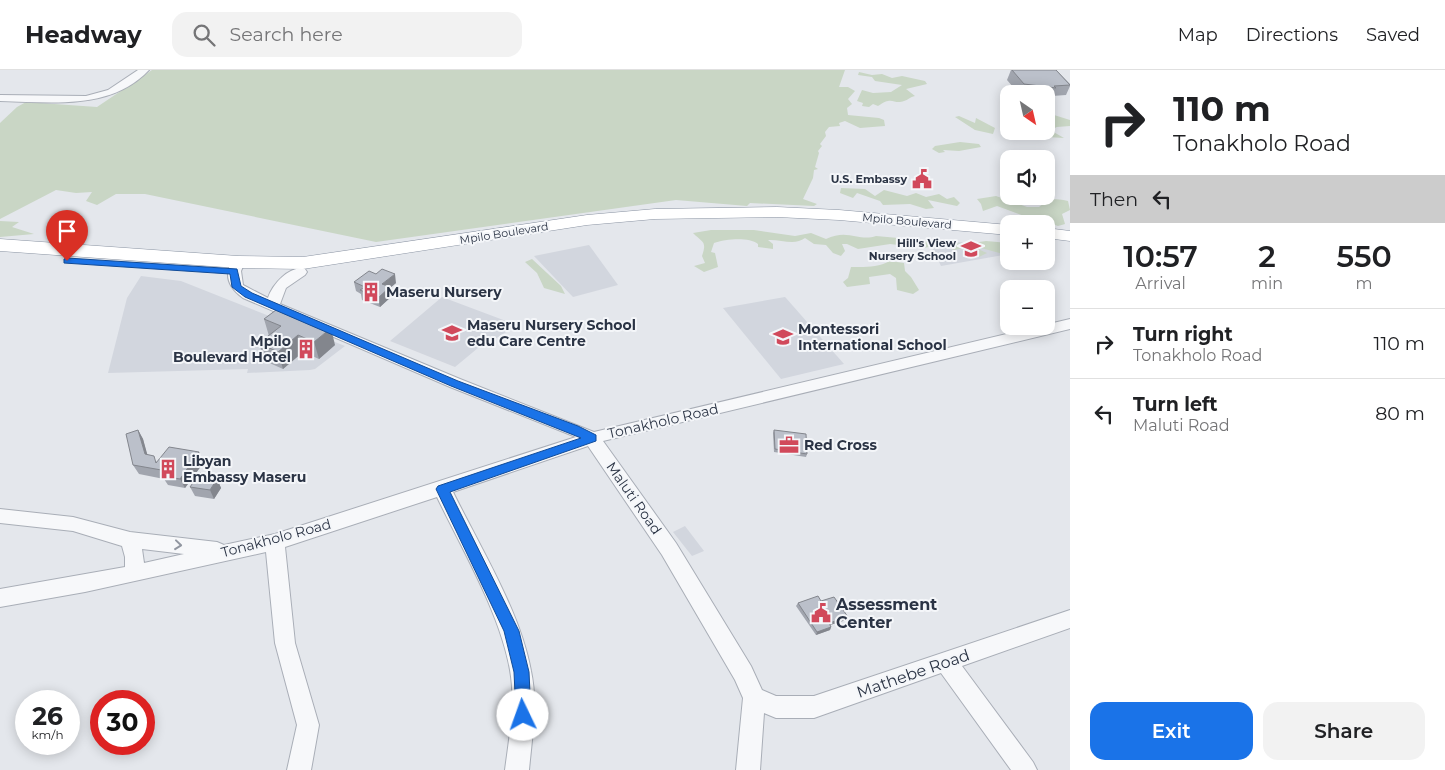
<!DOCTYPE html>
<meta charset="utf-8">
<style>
body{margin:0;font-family:Montserrat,sans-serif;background:#f2f2f2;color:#202124;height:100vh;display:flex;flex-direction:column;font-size:19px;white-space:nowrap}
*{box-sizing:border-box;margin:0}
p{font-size:16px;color:#757577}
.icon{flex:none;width:28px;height:28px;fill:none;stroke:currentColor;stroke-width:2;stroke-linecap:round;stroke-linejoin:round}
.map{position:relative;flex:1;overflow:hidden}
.drawer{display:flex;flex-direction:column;background:#fff;width:375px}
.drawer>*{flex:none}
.hud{background:#fff;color:#202124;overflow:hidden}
.needle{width:32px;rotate:146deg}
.tools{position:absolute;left:1000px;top:15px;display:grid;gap:10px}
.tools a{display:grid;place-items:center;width:55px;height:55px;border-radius:10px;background:#fff;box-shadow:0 2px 12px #0003;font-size:25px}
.speed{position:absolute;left:15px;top:620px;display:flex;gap:10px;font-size:25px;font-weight:700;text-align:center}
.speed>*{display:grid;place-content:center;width:65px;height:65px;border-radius:50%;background:#fff;box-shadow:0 2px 12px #0003;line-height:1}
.speed small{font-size:12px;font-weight:400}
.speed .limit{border:8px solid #d22;background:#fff;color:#111}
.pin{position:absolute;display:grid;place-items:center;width:42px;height:42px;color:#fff;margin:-51px -21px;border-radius:50% 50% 50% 0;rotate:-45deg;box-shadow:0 0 5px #0007}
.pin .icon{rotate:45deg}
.me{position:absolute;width:55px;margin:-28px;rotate:357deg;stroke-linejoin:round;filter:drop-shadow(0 0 4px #0008)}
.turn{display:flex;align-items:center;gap:18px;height:105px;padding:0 20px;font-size:22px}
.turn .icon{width:65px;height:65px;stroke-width:2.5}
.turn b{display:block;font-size:35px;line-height:42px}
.then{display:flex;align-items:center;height:48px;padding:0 20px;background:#0003;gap:10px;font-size:19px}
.eta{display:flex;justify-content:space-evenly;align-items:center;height:85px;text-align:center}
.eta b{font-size:30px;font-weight:600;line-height:35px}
.button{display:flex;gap:10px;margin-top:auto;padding:10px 20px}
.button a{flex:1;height:58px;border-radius:15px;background:#1a73e8;color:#fff;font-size:20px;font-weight:600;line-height:58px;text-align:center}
.button a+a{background:#f2f2f2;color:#202124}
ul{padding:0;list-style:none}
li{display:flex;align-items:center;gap:15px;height:70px;padding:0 20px;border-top:1px solid #e0e0e0}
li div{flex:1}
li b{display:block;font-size:19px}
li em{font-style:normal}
header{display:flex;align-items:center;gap:30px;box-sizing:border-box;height:70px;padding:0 25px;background:#fff;border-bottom:1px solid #e0e0e0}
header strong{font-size:24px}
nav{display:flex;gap:28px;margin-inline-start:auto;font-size:18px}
.search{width:350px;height:45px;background:#f2f2f2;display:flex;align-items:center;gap:12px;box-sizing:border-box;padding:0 18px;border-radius:15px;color:#757577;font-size:19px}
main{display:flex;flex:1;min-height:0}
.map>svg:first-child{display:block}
.built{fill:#d2d6de}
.green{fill:#c9d6c5}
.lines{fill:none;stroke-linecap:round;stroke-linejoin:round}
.minor-casing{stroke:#a9aeb7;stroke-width:2}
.highway-casing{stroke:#8b94a3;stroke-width:1}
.minor{fill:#f7f8fa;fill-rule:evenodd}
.highway{fill:#fff;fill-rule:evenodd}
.wall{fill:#a1a5ae}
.shaded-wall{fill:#83868d}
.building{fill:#bbc0ca;stroke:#83868d}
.oneway{stroke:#9196a0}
.route{fill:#1a73e8;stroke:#114b97}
.labels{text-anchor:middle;stroke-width:4;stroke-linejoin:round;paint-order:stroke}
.far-poi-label{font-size:11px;font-weight:bold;fill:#2b3445;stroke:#f4f6f9;text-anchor:end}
.far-street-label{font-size:11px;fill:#2b3445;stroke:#f4f6f9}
.poi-label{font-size:14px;font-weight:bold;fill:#2b3445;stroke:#f4f6f9;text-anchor:start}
.street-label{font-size:14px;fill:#2b3445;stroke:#f4f6f9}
.near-poi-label{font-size:16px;font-weight:bold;fill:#2b3445;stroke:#f4f6f9;text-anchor:start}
.near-street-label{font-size:16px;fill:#2b3445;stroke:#f4f6f9}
</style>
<header>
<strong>Headway</strong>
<div class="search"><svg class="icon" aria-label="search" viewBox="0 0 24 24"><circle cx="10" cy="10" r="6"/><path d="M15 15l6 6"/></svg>Search here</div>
<nav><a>Map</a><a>Directions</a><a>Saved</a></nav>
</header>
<main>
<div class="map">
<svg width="1070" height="700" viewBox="0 0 1070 700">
<rect width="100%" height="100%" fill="#e4e7ec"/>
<!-- built -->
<g class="built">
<path d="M929,171L1009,174V184L941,196Z"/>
<path d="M589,175L618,215L573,227L534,186Z"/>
<path d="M141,206L181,211L345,276L315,299L310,300L247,303L248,299L108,303L127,228Z"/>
<path d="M442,227L517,255L487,274L484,273L455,297L390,271Z"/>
<path d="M785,227L786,228L844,294L781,309L723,238Z"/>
<path d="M685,456L704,481L692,486L673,462Z"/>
</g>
<!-- green -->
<g class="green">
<path d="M152,0H845L839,17H848L855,21L848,29L852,34L847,38L848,45L879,48L884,50L885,56L860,58L845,51L839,53L840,56L829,57L825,62L826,66L820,74L822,76L818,81L819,83L815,97L818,99L814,100L813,108L803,129L817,134L814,136L750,133L747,136L676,130L376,172L145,124H116L97,135L86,131L92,122L76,123L56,120L0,149V53L17,37L26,32L97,37Z"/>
<path d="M859,2L872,5L882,4L892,8L902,6L925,11L927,14L906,19L915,26C910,27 908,30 904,31C893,35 893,25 878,36L873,34L869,37L862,36L863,33L857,31L862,20L873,23L891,22L902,15L875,11L872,7L858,5Z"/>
<path d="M1054,45L1070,50V56L1057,57L1050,60L1064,68L1047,67L1036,61H1046V49L1050,50V46Z"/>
<path d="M959,46L975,53L976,48L995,58L993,64L975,60L955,47Z"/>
<path d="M960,72L979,74L981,77L959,81L943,80L945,82L939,83L932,79L935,76Z"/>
<path d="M841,118L865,119L875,126L884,120L907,126L916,123L926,127L939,124L947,129L954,127L960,133L957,136L928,130L934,138L926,139L910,134L883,135L880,131L857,123L853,128L840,123Z"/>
<path d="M996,126L1027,137H1039C1050,128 1055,128 1068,131L1070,140L1062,144L1065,154L1058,156L1049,153L1048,149L1027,147L997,136L983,141L981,134L977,129Z"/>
<path d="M0,151L19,152L12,157L34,164L0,167Z"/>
<path d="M711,160H754L795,166L811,163L826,169C848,158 859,172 876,166L965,174L986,171L1009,173V182L1003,184L981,178L980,180L987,183L979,187L964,178L954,180L941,175L923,178L890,174L858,179L847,174H842L845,181L841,186L833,183L826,175L814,174L805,168C795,176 780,169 768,170L773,174V179L758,177V174C749,167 726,169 714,173L711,182L715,183L718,197L704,202L694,196L705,193L702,186C707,171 703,173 693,163Z"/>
<path d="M532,189L561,216L565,224L544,218L537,203L525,192Z"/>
<path d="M890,191L904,193L905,201L911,207L919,220L913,224L897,220L896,208L890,204L869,207L870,214L847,217L843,212L848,208L851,197C864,197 877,198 890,191Z"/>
</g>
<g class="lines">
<defs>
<g id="minor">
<path d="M138,0H149C110,41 51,32 0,31V25L86,26L108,20Z"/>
<path d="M238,188L245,192L241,201L243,215L268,228C272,215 289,195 305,199L307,202L305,205L286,218L280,234L460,309L594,362L1070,249V259L603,371L676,473L751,596L762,620L776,626H814L1070,540V558L962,596L1033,692L1037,700H1011L941,603L814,648H776L764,643L760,700H736L743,628L735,610L662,485L588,376L453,422C480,477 520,541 531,601C538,633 532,667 529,700H505C509,668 516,633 510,600C500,543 463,481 437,427L285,477L295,573L319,655L311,700H287L297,655L275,573L266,482L85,522L0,537V519L125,497V487L122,476L73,461L0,453V439L73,447L130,462L217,472L224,475L275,464L576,367L450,317L243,228C229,218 223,205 233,189ZM142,479L184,484L144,493Z"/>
</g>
<g id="highway">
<path d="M777,137L839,140L1009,155V165L839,150L777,147L655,149L587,155L303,199L238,198L0,181V169L238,186L303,187L587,145L655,139Z"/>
<path d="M1046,158L1070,161V171L1046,168Z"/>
</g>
</defs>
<!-- minor casing -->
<use href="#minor" class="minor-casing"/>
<!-- highway casing -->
<use href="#highway" class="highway-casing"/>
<!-- minor -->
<use href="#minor" class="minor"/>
<!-- highway -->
<use href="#highway" class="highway"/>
</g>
<!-- wall -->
<g class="wall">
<path d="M1011,0H1056L1070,14V16L1066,25L1052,26L1051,28L1046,27V24H1019L1007,10Z"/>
<path d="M354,212L396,213L390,218L392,226L380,237L362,230L361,224L356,221Z"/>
<path d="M264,249L335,275L319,289L303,282L283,299L265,291L259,273L269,266Z"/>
<path d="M138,360L143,369L147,385L157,392H204L185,418L168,415L164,409L139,404L133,395Z"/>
<path d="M774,360L807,384L806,387L774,382L773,363Z"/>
<path d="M217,409L221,418L214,429L195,426L190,417Z"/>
<path d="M821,531L848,547L846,550L830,555L831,557L830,560L816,565L796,536L798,533Z"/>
</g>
<!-- shaded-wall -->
<g class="shaded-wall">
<path d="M395,204L396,213L390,218L392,226L380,237L378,228L382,214Z"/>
<path d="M331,258L335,275L319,289L314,272Z"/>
<path d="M298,265L303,282L283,299L278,282Z"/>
<path d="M138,360L143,369L150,394L145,384Z"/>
<path d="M199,382L204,392L185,418L180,409Z"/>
<path d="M217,409L221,418L214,429L210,420Z"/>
<path d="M848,547L846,550L827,556L829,553Z"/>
<path d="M831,557L830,560L816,565L817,562Z"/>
</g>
<!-- building -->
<g class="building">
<path d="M1012,0H1056L1070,15L1054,16L1056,18L1024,14Z"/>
<path d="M382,199L395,204L382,214L390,217L378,228L360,220L365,217L354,212L369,201L376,204Z"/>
<path d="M280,237L331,258L314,272L298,265L278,282L259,273L281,256L264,249Z"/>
<path d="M138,360L145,384L154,386L156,393L169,377L199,382L180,409L163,406L167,401L133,395L126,364Z"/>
<path d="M774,360L806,364L807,384L775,379Z"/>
<path d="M200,403L217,409L210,420L190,417Z"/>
<path d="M818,526L821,531L834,527L848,547L829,553L831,557L817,562L798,533Z"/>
</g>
<!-- one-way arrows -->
<defs><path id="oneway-chevron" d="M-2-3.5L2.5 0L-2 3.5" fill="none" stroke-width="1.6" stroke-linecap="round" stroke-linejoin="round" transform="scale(1.25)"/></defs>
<use class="oneway" href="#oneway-chevron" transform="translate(178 475) rotate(6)"/>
<!-- route -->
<path class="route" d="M67,188L237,199L241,216L252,223L458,311L578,356L596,365V371L450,422L519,561L529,602L531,645L529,650L523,653L518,650L516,645L514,602L504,561L436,419L438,416L581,368L451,316L245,227L232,217L230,204L64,193V189Z"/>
<!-- icons -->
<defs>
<symbol id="civic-bare" viewBox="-9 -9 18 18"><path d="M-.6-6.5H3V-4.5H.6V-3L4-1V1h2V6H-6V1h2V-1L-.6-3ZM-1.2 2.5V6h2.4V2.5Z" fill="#d1495b" stroke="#f4f6f9" stroke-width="2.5" paint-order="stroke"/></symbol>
<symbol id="school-bare" viewBox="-9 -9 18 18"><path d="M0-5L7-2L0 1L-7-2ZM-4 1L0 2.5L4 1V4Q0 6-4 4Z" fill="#d1495b" stroke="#f4f6f9" stroke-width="2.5" paint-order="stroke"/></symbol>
<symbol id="building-bare" viewBox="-9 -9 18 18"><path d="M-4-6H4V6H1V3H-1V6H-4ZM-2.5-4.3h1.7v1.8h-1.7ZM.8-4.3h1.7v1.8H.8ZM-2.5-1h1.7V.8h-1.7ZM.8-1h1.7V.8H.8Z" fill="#d1495b" stroke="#f4f6f9" stroke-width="2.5" paint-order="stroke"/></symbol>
<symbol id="office-bare" viewBox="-9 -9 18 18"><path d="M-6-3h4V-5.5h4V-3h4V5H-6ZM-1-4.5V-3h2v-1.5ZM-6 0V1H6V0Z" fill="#d1495b" stroke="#f4f6f9" stroke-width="2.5" paint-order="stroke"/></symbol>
</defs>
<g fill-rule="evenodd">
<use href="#civic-bare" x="908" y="95" width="28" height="28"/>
<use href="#school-bare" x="957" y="165" width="28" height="28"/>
<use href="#building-bare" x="357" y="208" width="28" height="28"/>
<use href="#school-bare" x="438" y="249" width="28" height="28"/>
<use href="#school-bare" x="769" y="253" width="28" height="28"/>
<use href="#building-bare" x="292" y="265" width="28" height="28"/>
<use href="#office-bare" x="775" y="361" width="28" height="28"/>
<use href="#building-bare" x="154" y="385" width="28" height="28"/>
<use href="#civic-bare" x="807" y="529" width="28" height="28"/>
</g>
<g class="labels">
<!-- far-poi labels -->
<g class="far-poi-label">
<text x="907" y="113">U.S. Embassy</text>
<text x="956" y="177">Hill's View<tspan x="956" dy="13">Nursery School</tspan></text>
</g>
<!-- far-street labels -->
<g class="far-street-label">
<text transform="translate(907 151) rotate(5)" y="4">Mpilo Boulevard</text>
<text transform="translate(504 163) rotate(-9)" y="4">Mpilo Boulevard</text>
</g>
<!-- poi labels -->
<g class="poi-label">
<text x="386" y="227">Maseru Nursery</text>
<text x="467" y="260">Maseru Nursery School<tspan x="467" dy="16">edu Care Centre</tspan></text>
<text x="798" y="264">Montessori<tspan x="798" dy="16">International School</tspan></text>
<text x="291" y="276" text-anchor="end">Mpilo<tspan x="291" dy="16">Boulevard Hotel</tspan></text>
<text x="804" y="380">Red Cross</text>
<text x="183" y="396">Libyan<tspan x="183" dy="16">Embassy Maseru</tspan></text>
</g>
<!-- street labels -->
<g class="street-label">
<text transform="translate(663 351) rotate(-13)" y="5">Tonakholo Road</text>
<text transform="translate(634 428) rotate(55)" y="5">Maluti Road</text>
<text transform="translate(276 468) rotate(-15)" y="5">Tonakholo Road</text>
</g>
<!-- near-poi labels -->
<g class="near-poi-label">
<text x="836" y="540">Assessment<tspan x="836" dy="18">Center</tspan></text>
</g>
<!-- near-street labels -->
<g class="near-street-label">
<text transform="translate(913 603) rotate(-19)" y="6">Mathebe Road</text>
</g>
</g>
</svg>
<div class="tools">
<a><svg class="needle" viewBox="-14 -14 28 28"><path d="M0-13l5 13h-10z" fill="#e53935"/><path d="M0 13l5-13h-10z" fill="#757577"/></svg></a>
<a><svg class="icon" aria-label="sound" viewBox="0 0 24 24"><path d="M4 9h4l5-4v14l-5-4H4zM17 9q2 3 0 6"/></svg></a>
<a>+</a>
<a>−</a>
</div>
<div class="speed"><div>26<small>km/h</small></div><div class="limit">30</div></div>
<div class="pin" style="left:67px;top:191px;background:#d93025"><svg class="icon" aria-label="arrive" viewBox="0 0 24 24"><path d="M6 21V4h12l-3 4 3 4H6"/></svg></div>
<svg class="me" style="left:523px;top:645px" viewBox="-20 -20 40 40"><circle r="19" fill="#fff"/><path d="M0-13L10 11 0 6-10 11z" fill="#1a73e8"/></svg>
</div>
<section class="drawer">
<div class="hud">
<div class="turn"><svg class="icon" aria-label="right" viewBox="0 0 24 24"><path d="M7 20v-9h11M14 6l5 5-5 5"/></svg><div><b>110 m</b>Tonakholo Road</div></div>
<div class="then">Then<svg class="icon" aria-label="left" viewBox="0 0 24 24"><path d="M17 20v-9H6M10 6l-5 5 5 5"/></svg></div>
</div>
<div class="eta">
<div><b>10:57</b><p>Arrival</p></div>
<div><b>2</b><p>min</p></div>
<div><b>550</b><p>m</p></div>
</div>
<ul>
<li><svg class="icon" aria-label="right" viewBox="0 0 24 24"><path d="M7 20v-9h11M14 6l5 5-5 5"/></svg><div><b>Turn right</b><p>Tonakholo Road</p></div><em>110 m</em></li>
<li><svg class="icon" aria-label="left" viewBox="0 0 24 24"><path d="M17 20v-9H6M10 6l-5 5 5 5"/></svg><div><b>Turn left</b><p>Maluti Road</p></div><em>80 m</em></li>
</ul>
<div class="button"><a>Exit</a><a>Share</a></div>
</section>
</main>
